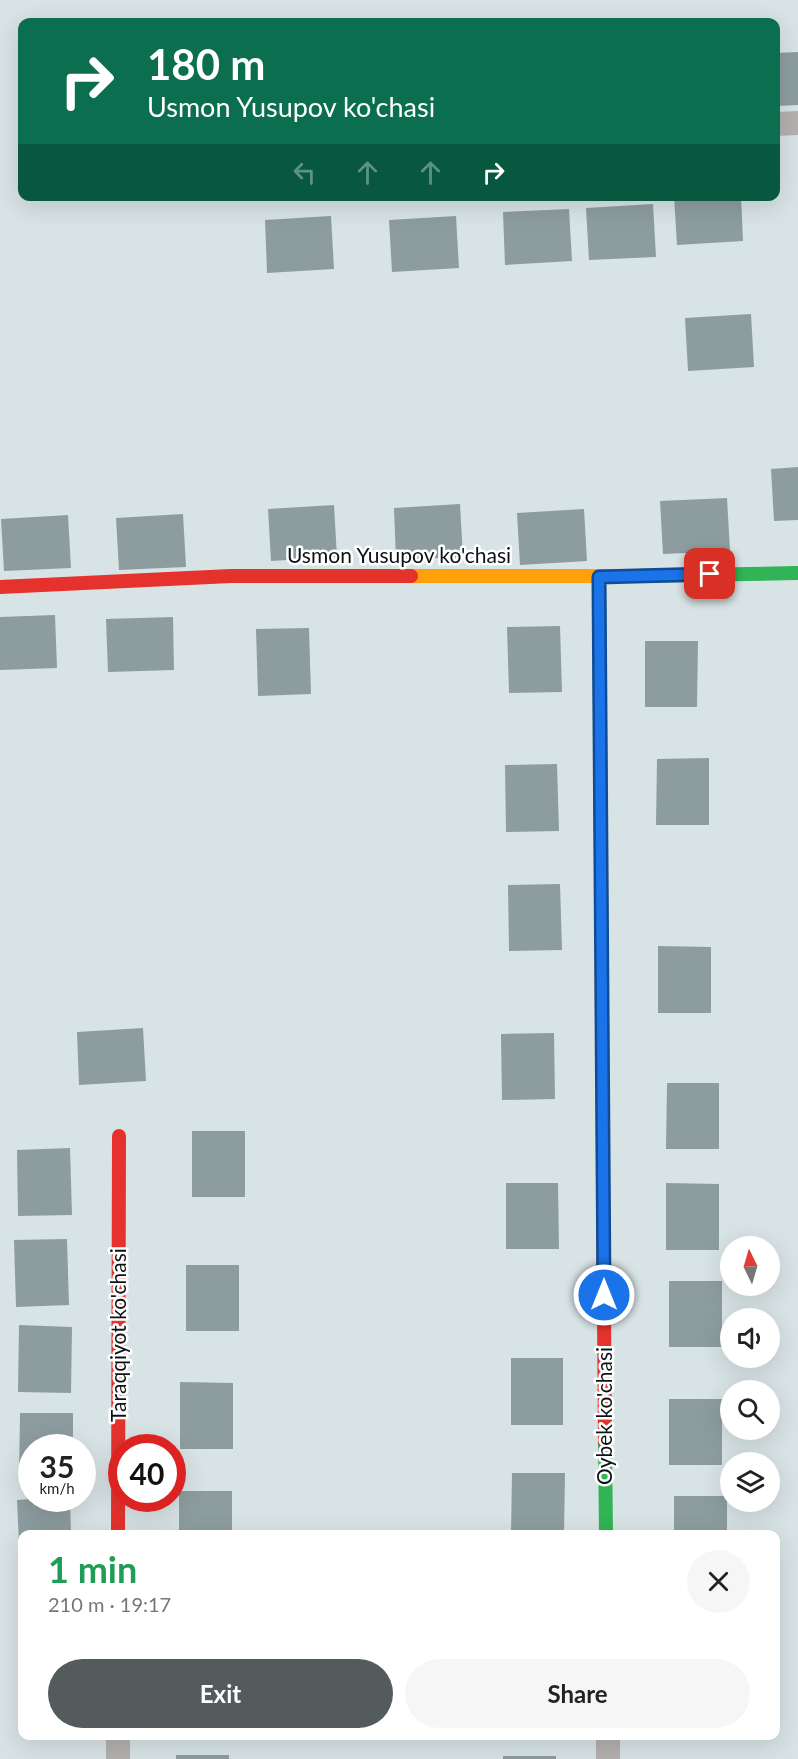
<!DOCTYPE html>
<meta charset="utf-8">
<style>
body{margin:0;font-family:Lato,sans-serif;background:#f6f6f6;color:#222;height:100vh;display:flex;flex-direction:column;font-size:22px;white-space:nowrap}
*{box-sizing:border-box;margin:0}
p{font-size:20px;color:#767676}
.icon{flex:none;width:33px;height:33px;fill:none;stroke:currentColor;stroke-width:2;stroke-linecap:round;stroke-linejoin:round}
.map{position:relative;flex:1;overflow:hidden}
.details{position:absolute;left:18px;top:1530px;width:762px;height:210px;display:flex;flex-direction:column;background:#fff;border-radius:12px;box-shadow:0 6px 24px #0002}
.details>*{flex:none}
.top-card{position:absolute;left:18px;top:18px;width:762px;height:183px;border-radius:12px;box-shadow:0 6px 24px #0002;background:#0b6e4f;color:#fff;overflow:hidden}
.needle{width:39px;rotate:355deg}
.fabs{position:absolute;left:720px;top:1236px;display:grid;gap:12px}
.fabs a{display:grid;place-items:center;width:60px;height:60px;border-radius:50%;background:#fff;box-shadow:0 6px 24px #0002;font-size:30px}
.speed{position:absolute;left:18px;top:1434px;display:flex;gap:12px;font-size:30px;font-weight:700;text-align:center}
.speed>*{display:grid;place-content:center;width:78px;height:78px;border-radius:50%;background:#fff;box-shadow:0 6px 24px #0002;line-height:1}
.speed small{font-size:15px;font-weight:400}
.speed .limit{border:9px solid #d22;background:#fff;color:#111}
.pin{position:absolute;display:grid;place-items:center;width:51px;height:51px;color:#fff;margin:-26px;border-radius:12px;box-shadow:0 3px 9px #0006}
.me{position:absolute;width:66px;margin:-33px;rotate:0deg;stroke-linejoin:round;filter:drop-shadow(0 0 4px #0008)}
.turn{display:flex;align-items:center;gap:21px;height:126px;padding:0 30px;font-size:27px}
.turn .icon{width:78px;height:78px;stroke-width:2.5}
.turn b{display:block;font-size:42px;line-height:51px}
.lanes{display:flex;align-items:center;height:57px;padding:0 30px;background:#0003;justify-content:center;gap:30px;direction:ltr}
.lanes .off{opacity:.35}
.round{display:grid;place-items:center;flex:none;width:63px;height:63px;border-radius:32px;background:#f6f6f6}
.summary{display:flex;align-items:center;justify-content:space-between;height:102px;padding:0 30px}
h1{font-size:36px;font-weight:700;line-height:45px;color:#1e9e55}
.button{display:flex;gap:12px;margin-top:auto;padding:12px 30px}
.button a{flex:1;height:69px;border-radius:36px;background:#535b5d;color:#fff;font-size:24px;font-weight:700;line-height:69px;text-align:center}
.button a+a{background:#f6f6f6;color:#222}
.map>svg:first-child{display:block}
.building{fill:#8d9d9f}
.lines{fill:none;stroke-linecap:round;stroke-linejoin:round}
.street{stroke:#b2b1b0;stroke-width:24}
.fast{stroke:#30b455;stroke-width:14}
.slow{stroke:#ff9f0a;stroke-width:14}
.jam{stroke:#e5322d;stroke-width:14}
.route-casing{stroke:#114b97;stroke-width:15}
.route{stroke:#1a73e8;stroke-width:10}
.labels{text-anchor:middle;stroke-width:5;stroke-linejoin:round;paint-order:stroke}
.street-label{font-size:21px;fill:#0c1214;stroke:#fff}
</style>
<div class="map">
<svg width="798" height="1759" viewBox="0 0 798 1759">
<rect width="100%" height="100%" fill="#d8e3e5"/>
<!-- building -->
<g class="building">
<path d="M798,52V105L776,106V53Z"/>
<path d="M674,196H741L743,241L677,245Z"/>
<path d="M653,204L656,257L589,260L586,208Z"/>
<path d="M569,209L572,261L505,265L503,212Z"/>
<path d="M331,216L334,269L267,273L265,220Z"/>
<path d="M456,216L459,268L392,272L389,220Z"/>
<path d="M751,314L754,367L688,371L685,318Z"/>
<path d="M798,467V520L774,521L771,469Z"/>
<path d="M727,498L730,551L663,554L660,501Z"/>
<path d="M460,504L463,557L396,560L394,508Z"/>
<path d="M334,505L337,557L271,561L268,509Z"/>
<path d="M584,509L587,561L520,565L517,513Z"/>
<path d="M183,514L186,567L119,570L116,518Z"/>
<path d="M68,515L71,568L4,571L1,519Z"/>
<path d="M55,615L57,668L0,670V617Z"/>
<path d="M173,617L174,670L108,672L106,619Z"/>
<path d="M560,626L562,692L509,693L507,627Z"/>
<path d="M309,628L311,694L258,696L256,629Z"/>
<path d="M645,641H698L697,707H645Z"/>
<path d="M709,758V825H656L657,759Z"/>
<path d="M557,764L559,831L506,832L505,765Z"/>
<path d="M560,884L562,950L509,951L508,885Z"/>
<path d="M658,946L711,947V1013H658Z"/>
<path d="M143,1028L146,1081L79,1085L77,1032Z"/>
<path d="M554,1033L555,1099L502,1100L501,1034Z"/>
<path d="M667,1083H719V1149H666Z"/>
<rect x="192" y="1131" width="53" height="66"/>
<path d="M70,1148L72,1215L18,1216L17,1150Z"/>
<path d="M506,1183H558L559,1249H506Z"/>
<path d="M666,1183L719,1184V1250H666Z"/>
<path d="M67,1239L69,1305L16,1307L14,1240Z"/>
<rect x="186" y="1265" width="53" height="66"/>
<rect x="669" y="1281" width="53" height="66"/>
<path d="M19,1325L72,1327L71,1393L18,1392Z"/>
<rect x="511" y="1358" width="52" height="67"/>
<path d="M180,1382L233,1383V1449H180Z"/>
<rect x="669" y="1399" width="53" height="66"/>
<path d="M20,1413H73V1448H32V1479H19Z"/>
<path d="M512,1473H565L564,1534H511Z"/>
<rect x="179" y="1491" width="53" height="43"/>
<rect x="674" y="1496" width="53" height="38"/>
<path d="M45,1498H70L71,1534H22V1566H20L17,1500Z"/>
<path d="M18,1579H22V1639H21Z"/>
<path d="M21,1704H22V1729H20Z"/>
<rect x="175" y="1736" width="53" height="3"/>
<rect x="176" y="1755" width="53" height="4"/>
<rect x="503" y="1756" width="53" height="3"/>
</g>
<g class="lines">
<!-- street -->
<g class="street">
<path d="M776,124L798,123"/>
<path d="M608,1736V1759"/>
<path d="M118,1759V1736"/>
</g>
<!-- fast -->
<g class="fast">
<path d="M638,576L798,573"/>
<path d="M599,577L601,860"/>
<path d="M605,1442L606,1534"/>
</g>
<!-- slow -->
<g class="slow">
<path d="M411,576H638"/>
<path d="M601,860L603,1184"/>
</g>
<!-- jam -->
<g class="jam">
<path d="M0,587L231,576H411"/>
<path d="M603,1184L605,1442"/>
<path d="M118,1534L119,1136"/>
</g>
</g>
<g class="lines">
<defs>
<path id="route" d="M604,1295L599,577L710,574"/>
</defs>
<!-- route casing -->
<use href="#route" class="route-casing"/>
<!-- route -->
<use href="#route" class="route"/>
</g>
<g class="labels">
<!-- street labels -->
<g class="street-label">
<text x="399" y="563">Usmon Yusupov ko'chasi</text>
<text transform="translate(119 1335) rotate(-90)" y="7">Taraqqiyot ko'chasi</text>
<text transform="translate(605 1416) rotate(-90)" y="7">Oybek ko'chasi</text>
</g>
</g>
</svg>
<div class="fabs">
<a><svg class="needle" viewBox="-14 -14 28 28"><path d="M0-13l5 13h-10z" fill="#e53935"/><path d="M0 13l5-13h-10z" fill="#767676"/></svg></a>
<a><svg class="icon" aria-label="sound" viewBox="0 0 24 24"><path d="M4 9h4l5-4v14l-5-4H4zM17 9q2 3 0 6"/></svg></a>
<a><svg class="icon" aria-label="search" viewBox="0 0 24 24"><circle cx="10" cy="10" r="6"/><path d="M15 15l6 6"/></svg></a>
<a><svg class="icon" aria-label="layers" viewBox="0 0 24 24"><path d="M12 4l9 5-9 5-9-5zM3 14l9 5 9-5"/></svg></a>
</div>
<div class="speed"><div>35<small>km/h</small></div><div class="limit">40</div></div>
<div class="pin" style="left:710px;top:574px;background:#d93025"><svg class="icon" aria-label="arrive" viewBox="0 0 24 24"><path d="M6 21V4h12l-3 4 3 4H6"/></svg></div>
<svg class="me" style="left:604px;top:1295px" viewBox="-20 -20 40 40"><circle r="17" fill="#1a73e8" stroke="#fff" stroke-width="3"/><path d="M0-11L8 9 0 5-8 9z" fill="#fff"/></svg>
<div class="top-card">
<div class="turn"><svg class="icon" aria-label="right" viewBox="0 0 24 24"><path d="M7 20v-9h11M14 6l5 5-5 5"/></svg><div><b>180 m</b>Usmon Yusupov ko'chasi</div></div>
<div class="lanes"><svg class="icon off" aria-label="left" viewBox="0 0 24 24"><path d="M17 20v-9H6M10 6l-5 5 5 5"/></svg><svg class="icon off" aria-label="ahead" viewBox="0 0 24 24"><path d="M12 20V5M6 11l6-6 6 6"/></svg><svg class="icon off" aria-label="ahead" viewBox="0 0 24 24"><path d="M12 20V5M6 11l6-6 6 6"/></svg><svg class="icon" aria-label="right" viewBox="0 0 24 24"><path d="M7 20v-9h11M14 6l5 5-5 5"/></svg></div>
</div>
<section class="details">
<div class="summary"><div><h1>1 min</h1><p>210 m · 19:17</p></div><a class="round"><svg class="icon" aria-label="close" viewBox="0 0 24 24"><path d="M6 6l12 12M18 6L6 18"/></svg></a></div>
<div class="button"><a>Exit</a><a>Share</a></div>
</section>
</div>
